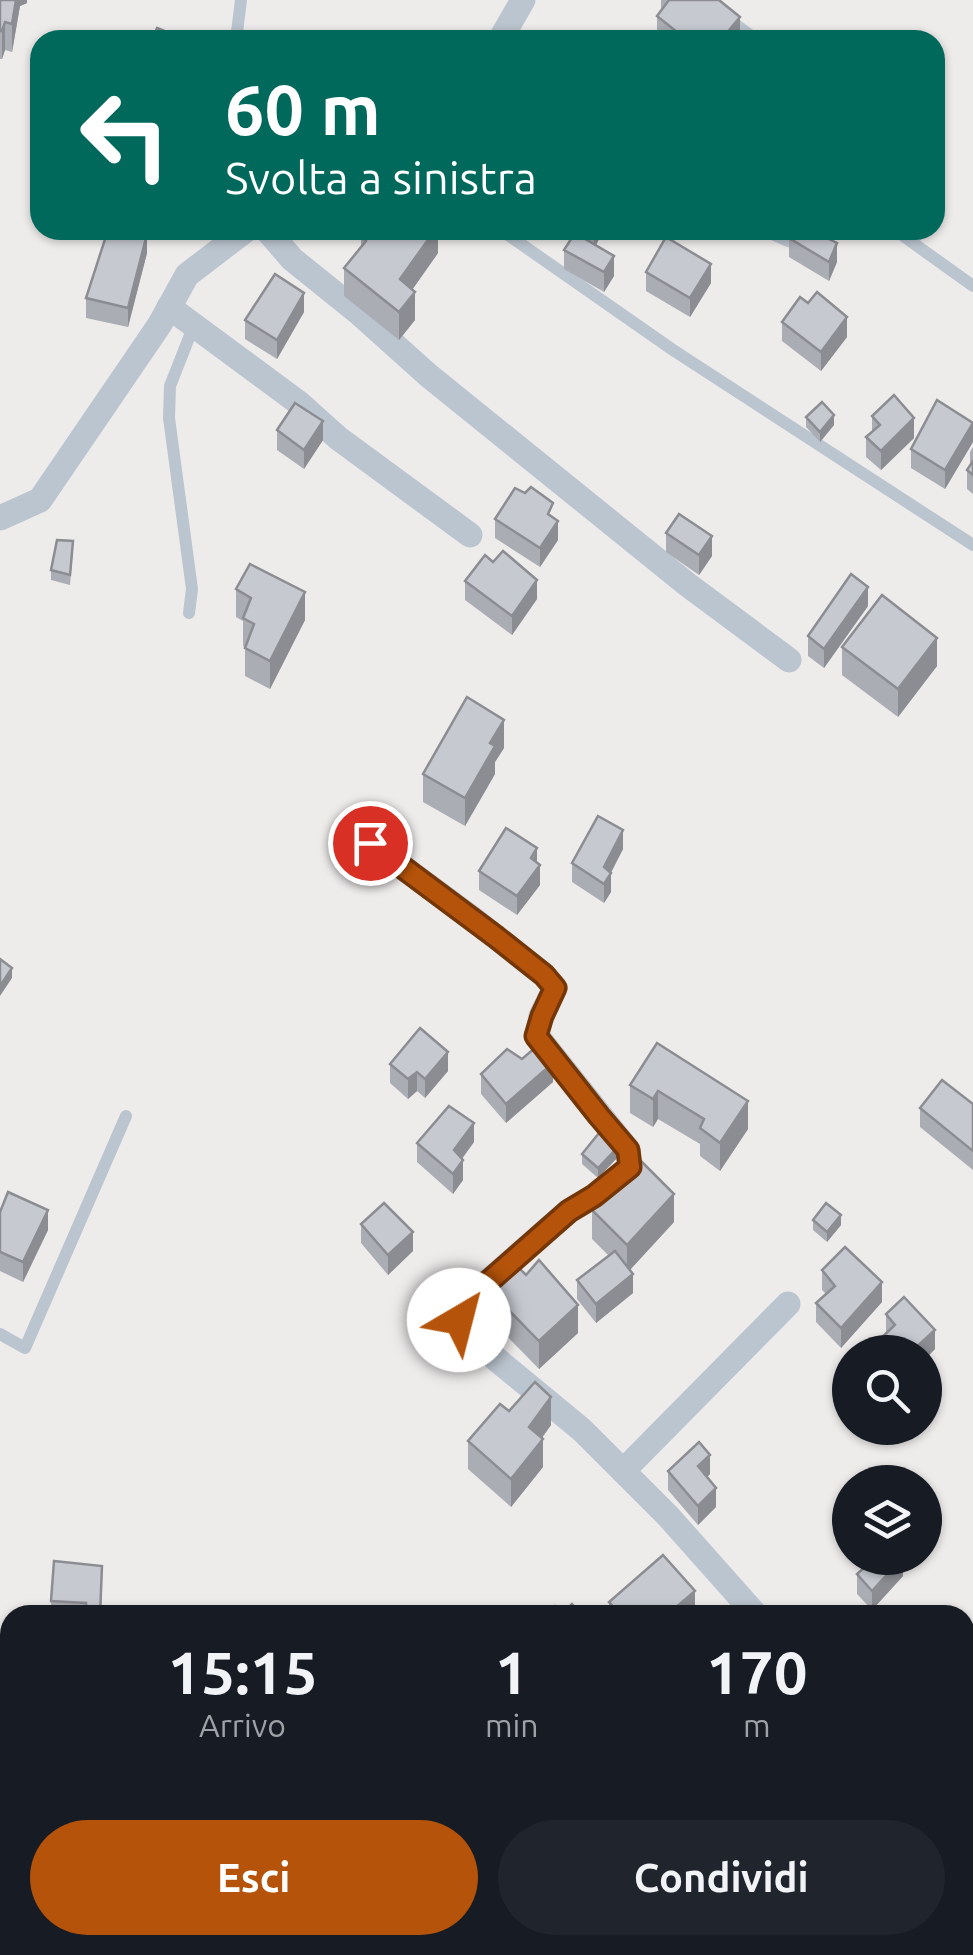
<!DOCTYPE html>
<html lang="it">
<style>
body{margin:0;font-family:Ubuntu,sans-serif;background:#20242c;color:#f1f3f6;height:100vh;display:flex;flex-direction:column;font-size:38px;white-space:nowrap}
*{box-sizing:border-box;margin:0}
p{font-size:32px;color:#9ea1a6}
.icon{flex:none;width:55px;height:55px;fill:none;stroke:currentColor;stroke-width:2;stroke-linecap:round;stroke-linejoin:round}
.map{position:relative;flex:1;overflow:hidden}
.side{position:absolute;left:0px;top:1605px;width:975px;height:350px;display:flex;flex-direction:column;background:#171b24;border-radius:30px 30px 0 0;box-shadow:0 2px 8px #0004}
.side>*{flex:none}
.guide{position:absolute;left:30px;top:30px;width:915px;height:210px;border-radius:30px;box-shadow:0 2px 8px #0004;background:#00695c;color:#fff;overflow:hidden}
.buttons{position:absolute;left:832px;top:1335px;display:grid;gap:20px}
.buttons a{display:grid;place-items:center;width:110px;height:110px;border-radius:50%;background:#171b24;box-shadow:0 2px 8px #0004;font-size:50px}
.pin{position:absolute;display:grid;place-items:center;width:85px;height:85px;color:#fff;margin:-42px;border:5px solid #fff;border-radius:50%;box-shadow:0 2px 10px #0007}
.me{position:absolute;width:110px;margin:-55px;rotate:37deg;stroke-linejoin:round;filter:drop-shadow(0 0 8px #0008)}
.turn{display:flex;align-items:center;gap:35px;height:210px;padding:0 30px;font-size:45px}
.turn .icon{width:130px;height:130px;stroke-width:2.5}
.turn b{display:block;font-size:70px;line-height:85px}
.eta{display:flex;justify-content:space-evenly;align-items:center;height:170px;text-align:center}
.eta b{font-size:60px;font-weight:700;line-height:70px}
.cta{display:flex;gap:20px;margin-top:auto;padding:20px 30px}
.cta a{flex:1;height:115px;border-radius:60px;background:#b45309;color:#fff;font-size:40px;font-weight:700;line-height:115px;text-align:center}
.cta a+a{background:#20242c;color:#f1f3f6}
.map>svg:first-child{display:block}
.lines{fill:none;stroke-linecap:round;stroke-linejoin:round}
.service{stroke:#bbc5cf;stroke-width:12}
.minor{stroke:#bbc5cf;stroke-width:25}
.wall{fill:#abadb4}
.shaded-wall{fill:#8b8d92}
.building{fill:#c7c9d1;stroke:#8b8d92;stroke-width:2.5}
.route-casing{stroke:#753606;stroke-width:25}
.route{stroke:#b45309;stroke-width:18}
</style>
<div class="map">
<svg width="973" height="1955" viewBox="0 0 973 1955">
<rect width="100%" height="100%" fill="#eeebeb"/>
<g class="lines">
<!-- service -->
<g class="service">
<path d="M702,0L757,40"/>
<path d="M236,40L241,0"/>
<path d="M501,230L673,350L973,545"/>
<path d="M763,230L788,241L795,230"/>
<path d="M895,230L973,286"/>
<path d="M189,613L192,589L169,418L170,386L194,325"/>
<path d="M0,1334L25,1348L126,1116"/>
</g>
<!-- minor -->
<g class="minor">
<path d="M500,40L523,0"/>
<path d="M267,230L292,259L359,313L428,375L688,585L789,660"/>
<path d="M169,307L299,403L338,438L470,535"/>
<path d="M0,518L40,500L160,324L187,275L246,230"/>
<path d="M370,843L472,918L544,975L555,988L541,1016L537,1036L628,1150L630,1167L595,1196L569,1211L477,1291L459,1320L496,1359L582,1430L668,1516L756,1615"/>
<path d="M623,1471L788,1304"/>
<path d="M965,1907L973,1918"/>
</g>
</g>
<!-- wall -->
<g class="wall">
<path d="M0,0L27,3L20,6L12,52L5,50L2,59H0Z"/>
<path d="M661,0H719L740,40H657V16L661,11Z"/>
<path d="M438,230V253L412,290L415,320L399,340L344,296V268L361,248V234Z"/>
<path d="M574,230H602V233L596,245L614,276L604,292L564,269V250L574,234Z"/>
<path d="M832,230V240L837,262L829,281L789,257V238Z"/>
<path d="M147,253L128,327L86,318V298Z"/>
<path d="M646,272L711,283L690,317L646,291Z"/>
<path d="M304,312L277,359L245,339V320Z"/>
<path d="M782,322L847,337L821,371L782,341Z"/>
<path d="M872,416L914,438L881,470L866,457V437L872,433Z"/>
<path d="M806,417L834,425L820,442L806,427Z"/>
<path d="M973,423V442L945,489L911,468V449Z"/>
<path d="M277,430L323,440L304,469L277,450Z"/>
<path d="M973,447V494L967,489V470L970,466V452Z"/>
<path d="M495,519L558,540L540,567L495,538Z"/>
<path d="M666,533L712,556L699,575L666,552Z"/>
<path d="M73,551L70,585L51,580V570Z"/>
<path d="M465,581L537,599L512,635L465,600Z"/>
<path d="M236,589L305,620L270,689L245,676V647L243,646V621L236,617Z"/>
<path d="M868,606L824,668L808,656V636Z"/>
<path d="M842,647L937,666L898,717L842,675Z"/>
<path d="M504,748L495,762V774L465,826L423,802V774Z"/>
<path d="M623,849L611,873V892L604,903L572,882V863Z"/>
<path d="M537,863L540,885L517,915L479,890V871Z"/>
<path d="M657,1043L748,1129L720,1171L700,1156V1144L658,1119L653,1127L630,1113V1085Z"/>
<path d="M390,1064L448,1071L425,1098L417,1091L408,1099L390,1083Z"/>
<path d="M481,1074L553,1082L506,1123L481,1094Z"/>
<path d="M973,1104V1170L920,1127V1108Z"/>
<path d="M474,1142L462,1159L463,1180L453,1194L417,1162V1143Z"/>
<path d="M582,1154L617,1158L598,1178L582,1164Z"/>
<path d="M592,1210L674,1222L630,1270L633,1293L596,1323L577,1299V1280L609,1256L592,1239Z"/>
<path d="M0,1212L48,1230L23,1282L0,1271Z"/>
<path d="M813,1220L841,1225L827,1242L813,1230Z"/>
<path d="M361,1224L413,1251L388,1275L361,1243Z"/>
<path d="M822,1270L882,1302L841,1348L816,1322V1303L826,1294L822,1290Z"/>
<path d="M491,1292L578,1333L539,1369L491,1320Z"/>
<path d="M886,1314L935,1349L925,1359V1352H876V1343L886,1333Z"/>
<path d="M509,1411L551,1425L542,1438L543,1467L511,1507L468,1469V1441Z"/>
<path d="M668,1471L710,1474L707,1477L716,1507L698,1525L668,1490Z"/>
<path d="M866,1558H903V1576L872,1610L857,1594V1574L866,1566Z"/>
<path d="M102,1586L101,1615H51V1601Z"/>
<path d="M609,1602L695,1615H609Z"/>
</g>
<!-- shaded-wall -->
<g class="shaded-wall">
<path d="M16,0H27V3L20,6L12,52V24Z"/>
<path d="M740,17V40H721Z"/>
<path d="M5,22V50L2,59V31Z"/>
<path d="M435,230H438V253L400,307V279Z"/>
<path d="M599,230H602V233L594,249V239Z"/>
<path d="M829,230H832V243L825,237Z"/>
<path d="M147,234V253L128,327V308Z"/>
<path d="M837,243V262L829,281V262Z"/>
<path d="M614,256V276L604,292V272Z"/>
<path d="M711,264V283L690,317V298Z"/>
<path d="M415,292V320L399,340V312Z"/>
<path d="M304,293V312L277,359V340Z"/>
<path d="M847,317V337L821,371V352Z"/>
<path d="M834,415V425L820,442V432Z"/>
<path d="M914,418V438L881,470V451Z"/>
<path d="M323,421V440L304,469V450Z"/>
<path d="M973,423V442L945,489V470Z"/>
<path d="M558,521V540L540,567V548Z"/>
<path d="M712,536V556L699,575V555Z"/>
<path d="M537,580V599L512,635V616Z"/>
<path d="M868,587V606L824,668V649Z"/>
<path d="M305,592V620L270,689V661Z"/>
<path d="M937,638V666L898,717V689Z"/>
<path d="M504,720V748L495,762V774L465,826V798L490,743Z"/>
<path d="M623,830V849L610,874L611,873V892L604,903V867Z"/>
<path d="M537,848V867L540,865V885L517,915V896Z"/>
<path d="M12,968V978L0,996V986Z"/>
<path d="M448,1052V1071L425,1098V1079Z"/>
<path d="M553,1063V1082L506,1123V1104Z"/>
<path d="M417,1072V1091L408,1099V1079Z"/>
<path d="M658,1091V1119L653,1127V1099Z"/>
<path d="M748,1101V1129L720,1171V1143Z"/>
<path d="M474,1123V1142L454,1169V1150Z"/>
<path d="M617,1148V1158L598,1178V1168Z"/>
<path d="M463,1160V1180L453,1194V1174Z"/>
<path d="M674,1194V1222L627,1273V1245Z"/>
<path d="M48,1210V1230L23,1282V1262Z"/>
<path d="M841,1215V1225L827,1242V1232Z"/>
<path d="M413,1232V1251L388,1275V1255Z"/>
<path d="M633,1274V1293L596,1323V1304Z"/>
<path d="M882,1282V1302L841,1348V1328Z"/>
<path d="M578,1305V1333L539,1369V1341Z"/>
<path d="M935,1330V1349L925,1359V1352H911Z"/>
<path d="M551,1397V1425L529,1455V1427Z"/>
<path d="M543,1439V1467L511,1507V1479Z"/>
<path d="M710,1455V1474L698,1486V1466Z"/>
<path d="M716,1488V1507L698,1525V1506Z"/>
<path d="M903,1558V1576L872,1610V1591Z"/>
<path d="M695,1591V1615H667Z"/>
</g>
<!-- building -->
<g class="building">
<path d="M0,0H16L12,24L5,22L2,31H0Z"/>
<path d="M669,0H719L740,17L721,40H687L657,16Z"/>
<path d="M157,28L182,38V40H152Z"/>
<path d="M108,230H135L147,234L128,308L86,298Z"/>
<path d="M364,230H435L400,279L415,292L399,312L344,268L366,241L361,234Z"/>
<path d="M578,230H599L594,239Z"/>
<path d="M794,230H829L825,237L837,243L829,262L789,238Z"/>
<path d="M575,233L614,256L604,272L564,250Z"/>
<path d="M666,237L711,264L690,298L646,272Z"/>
<path d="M275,274L304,293L277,340L245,320Z"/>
<path d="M817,292L847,317L821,352L782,322L800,297L808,303Z"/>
<path d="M894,395L914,418L881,451L866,437L880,425L872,416Z"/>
<path d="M937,400L973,423L945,470L911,449Z"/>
<path d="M822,402L834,415L820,432L806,417Z"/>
<path d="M295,403L323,421L304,450L277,430Z"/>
<path d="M973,461V475L967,470Z"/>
<path d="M531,487L553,503L548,514L558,521L540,548L495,519L515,488L525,493Z"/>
<path d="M679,514L712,536L699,555L666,533Z"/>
<path d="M57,540L73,541L70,575L51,570Z"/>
<path d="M503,551L537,580L512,616L465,581L485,555L493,562Z"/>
<path d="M250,564L305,592L270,661L245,648L254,624L243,618L251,598L236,589Z"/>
<path d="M851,574L868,587L824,649L808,636Z"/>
<path d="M882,595L937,638L898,689L842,647Z"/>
<path d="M467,697L504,720L490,743L495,746L465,798L423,774Z"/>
<path d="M598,816L623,830L604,867L611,873L604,884L572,863Z"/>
<path d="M506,828L537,848L531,858L540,865L517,896L479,871Z"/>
<path d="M0,959L12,968L0,986Z"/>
<path d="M420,1028L448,1052L425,1079L417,1072L408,1079L390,1064Z"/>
<path d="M657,1043L748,1101L720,1143L700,1128L704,1119L658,1091L653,1099L630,1085Z"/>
<path d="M536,1047L553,1063L506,1104L481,1074L507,1049L522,1059Z"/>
<path d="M942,1080L973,1104V1151L920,1108Z"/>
<path d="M449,1106L474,1123L454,1150L463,1160L453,1174L417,1143Z"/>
<path d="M599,1133L617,1148L598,1168L582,1154Z"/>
<path d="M640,1160L674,1194L627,1245L592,1210Z"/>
<path d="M8,1192L48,1210L23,1262L0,1252V1212Z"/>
<path d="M384,1203L413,1232L388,1255L361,1224Z"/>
<path d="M826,1203L841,1215L827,1232L813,1220Z"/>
<path d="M845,1247L882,1282L841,1328L816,1303L835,1286L822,1270Z"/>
<path d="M615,1251L633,1274L596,1304L577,1280Z"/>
<path d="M539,1260L578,1305L539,1341L491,1292L518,1267L526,1275Z"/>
<path d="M904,1297L935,1330L911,1352H885L876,1343L895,1325L886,1314Z"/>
<path d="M535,1382L551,1397L529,1427L543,1439L511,1479L468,1441L500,1404L509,1411Z"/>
<path d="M699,1442L710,1455L698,1466L716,1488L698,1506L668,1471Z"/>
<path d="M663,1555L695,1591L667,1615H621L609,1602Z"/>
<path d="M871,1558H902L872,1591L857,1574L873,1560Z"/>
<path d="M54,1561L102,1566L100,1615H86V1603L51,1601Z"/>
<path d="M572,1604L582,1615H545L555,1606L564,1612Z"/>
<path d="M843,1945H857L869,1955H836Z"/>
</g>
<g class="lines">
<defs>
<path id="route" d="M370,843L496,937L544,975L555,988L542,1016L536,1036L599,1116L628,1150L630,1167L594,1196L569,1211L477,1292L459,1320"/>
</defs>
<!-- route casing -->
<use href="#route" class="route-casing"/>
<!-- route -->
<use href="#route" class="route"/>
</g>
</svg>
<div class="buttons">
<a><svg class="icon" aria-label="search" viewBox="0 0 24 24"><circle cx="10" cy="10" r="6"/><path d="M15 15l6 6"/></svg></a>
<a><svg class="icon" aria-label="layers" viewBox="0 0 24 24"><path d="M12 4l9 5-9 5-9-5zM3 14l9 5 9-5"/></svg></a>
</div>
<div class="pin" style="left:370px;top:843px;background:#d93025"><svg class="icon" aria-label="arrive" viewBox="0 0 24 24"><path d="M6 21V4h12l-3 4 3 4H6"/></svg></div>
<svg class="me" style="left:459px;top:1320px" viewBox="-20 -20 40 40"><circle r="19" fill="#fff"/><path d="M0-13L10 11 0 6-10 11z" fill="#b45309"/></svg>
<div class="guide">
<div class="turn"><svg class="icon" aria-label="left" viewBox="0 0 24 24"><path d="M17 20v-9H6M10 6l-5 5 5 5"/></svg><div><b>60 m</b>Svolta a sinistra</div></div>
</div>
<section class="side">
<div class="eta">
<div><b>15:15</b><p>Arrivo</p></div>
<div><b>1</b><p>min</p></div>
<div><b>170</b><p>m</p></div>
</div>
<div class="cta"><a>Esci</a><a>Condividi</a></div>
</section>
</div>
